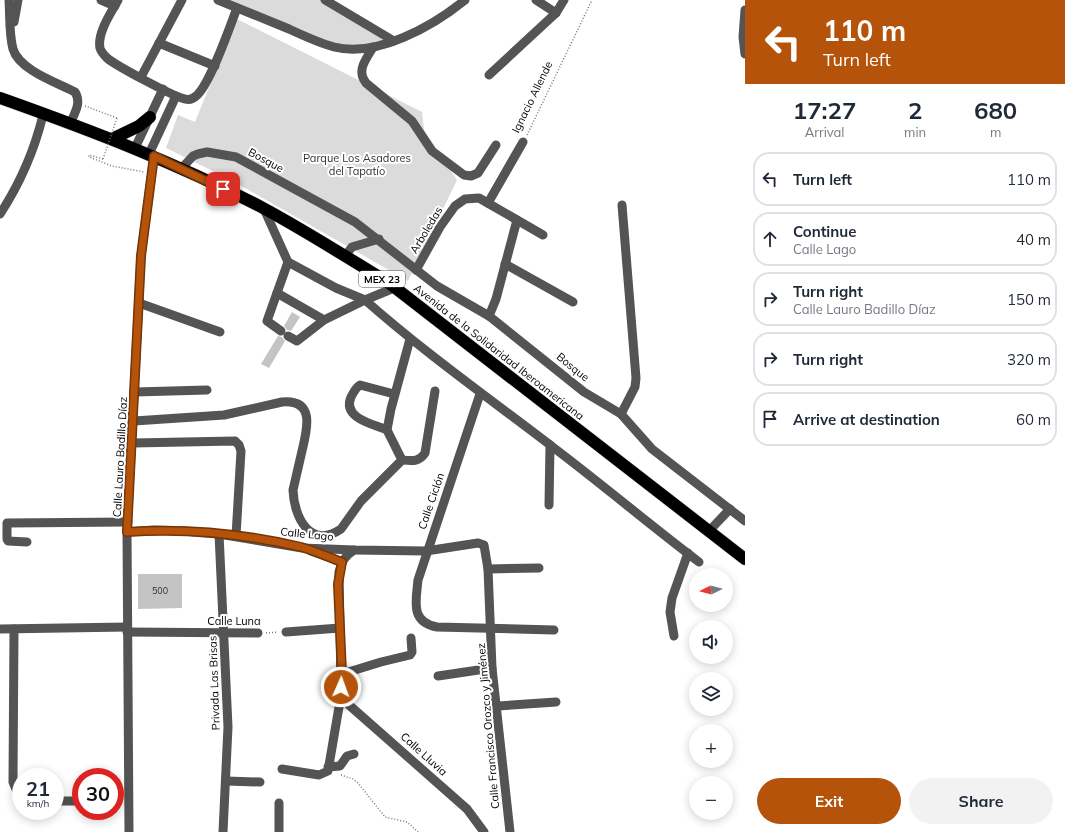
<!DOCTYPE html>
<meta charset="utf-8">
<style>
body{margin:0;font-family:Mulish,sans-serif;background:#f2f2f3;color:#1f2937;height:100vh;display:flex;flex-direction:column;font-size:15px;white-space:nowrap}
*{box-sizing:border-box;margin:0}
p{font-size:13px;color:#747a83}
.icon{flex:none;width:22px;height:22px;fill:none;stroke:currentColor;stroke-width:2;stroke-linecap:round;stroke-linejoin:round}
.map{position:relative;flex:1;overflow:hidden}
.side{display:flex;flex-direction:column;background:#fff;width:320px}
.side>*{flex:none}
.top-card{background:#b45309;color:#fff;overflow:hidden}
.needle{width:26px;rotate:264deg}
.fabs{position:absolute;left:689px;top:568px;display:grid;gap:8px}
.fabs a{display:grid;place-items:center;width:44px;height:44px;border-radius:50%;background:#fff;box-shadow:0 2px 10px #0003;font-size:20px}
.speed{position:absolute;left:12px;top:768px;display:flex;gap:8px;font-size:20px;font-weight:700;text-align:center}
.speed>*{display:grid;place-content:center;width:52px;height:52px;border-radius:50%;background:#fff;box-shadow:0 2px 10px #0003;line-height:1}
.speed small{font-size:10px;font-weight:400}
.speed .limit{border:6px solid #d22;background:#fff;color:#111}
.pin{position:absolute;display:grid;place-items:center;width:34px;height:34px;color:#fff;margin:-17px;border-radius:8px;box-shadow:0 2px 6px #0006}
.me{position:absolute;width:44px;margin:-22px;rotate:2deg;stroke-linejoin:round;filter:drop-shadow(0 0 3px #0008)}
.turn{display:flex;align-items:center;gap:14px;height:84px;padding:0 12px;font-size:18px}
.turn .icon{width:52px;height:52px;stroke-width:2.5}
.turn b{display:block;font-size:28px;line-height:34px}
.eta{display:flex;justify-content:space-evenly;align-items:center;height:68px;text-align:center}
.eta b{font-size:24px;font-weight:700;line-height:28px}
.button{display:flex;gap:8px;margin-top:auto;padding:8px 12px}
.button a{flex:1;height:46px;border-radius:24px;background:#b45309;color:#fff;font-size:16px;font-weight:700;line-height:46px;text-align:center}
.button a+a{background:#f2f2f3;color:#1f2937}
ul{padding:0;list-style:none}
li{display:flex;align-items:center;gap:12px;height:54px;margin:0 8px 6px;padding:0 4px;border:2px solid #e0e1e3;border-radius:16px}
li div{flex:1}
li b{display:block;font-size:15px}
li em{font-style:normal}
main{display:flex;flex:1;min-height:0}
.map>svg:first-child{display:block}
.green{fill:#dbdbdb}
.building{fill:#c4c4c4}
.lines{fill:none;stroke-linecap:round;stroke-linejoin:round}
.highway-casing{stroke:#dbdbdb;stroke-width:13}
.path{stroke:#767676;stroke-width:1.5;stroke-dasharray:1 2;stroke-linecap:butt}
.minor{stroke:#545454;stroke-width:9}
.highway{stroke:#000;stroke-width:12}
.path-bridge{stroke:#767676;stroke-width:1.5;stroke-dasharray:1 2;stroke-linecap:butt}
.route-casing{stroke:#753606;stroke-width:10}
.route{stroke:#b45309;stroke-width:7}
.labels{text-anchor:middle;stroke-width:4;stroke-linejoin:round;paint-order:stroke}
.number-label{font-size:9px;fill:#313131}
.shield{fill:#fff;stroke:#4c4c4c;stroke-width:1}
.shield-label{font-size:10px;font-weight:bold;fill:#000}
.street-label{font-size:11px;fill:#000;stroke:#fff}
.park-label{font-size:11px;fill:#323232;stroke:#fff}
</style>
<main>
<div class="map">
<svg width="745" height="832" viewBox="0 0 745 832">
<rect width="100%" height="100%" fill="#fff"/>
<!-- green -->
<g class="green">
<path d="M218,0H329L388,43L335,47Z"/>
<path d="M237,19L422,112L424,130L457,180L408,281L231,180L166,148L178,115L195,122Z"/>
</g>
<!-- building -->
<g class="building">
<path d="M292,312L300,317L291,331L287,330L284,326Z"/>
<path d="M278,336L282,337L285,341L269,368L261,364Z"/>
<path d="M138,574H182V608L138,609Z"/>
</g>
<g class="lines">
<defs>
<g id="highway">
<path d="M0,98C90,130 179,164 263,208C306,231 348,258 389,283L745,559"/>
<path d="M112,139L139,126L150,117"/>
</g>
</defs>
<!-- highway casing -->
<use href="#highway" class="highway-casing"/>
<!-- path -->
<g class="path">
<path d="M85,106L117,118"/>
<path d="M527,135L592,0"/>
<path d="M103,159L89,155V157L112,166L144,172"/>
<path d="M266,633L278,632"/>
<path d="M341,775L353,779L358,783L385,817L407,822L418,832"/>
</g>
<!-- minor -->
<g class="minor">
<path d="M9,0C10,16 9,34 13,49C19,70 58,83 75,92C82,103 74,114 70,124"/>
<path d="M101,0L115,6"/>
<path d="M118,0C111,13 97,33 100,48C101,52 104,55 107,58C115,65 174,97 185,99C189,100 193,99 196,96C210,85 230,26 237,8"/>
<path d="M218,0C242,10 265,19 289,29C304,36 319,43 334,47C377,58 433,26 465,0"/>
<path d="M325,0L394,41"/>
<path d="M536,0L556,13"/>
<path d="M745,10L743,37L745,54"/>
<path d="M14,22L18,0"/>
<path d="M159,43L215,66"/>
<path d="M373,47C366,60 356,70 366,83L412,121L432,151L464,175L471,176L478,173L496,145"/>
<path d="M489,75L556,13L564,0"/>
<path d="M141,77L182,0"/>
<path d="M135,148L163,89"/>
<path d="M149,154L176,96"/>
<path d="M181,169L193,156L198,154L207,152L236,157L355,222L437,286L489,316L584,392L621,414L652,449L745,521"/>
<path d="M488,203L523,142"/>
<path d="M264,209L288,262L336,288L365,300L394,288"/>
<path d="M0,214C21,182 34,152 43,115"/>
<path d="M345,256L352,247L379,239"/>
<path d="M505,264L573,302"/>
<path d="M416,270L440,227L455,206L465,199L479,198L543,235"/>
<path d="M277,293L324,320"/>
<path d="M139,303L220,332"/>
<path d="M489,316L496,299L517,220"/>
<path d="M281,331L267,321L288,262"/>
<path d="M288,336L297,341L324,320L365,300C425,353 490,399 554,448C603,485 650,525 699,562"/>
<path d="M135,392L207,390"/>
<path d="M480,394L418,580C416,601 410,622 437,627L554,630"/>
<path d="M621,414L635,387L636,378L622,205"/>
<path d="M134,421L224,415L282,402C316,399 307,430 302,451C299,464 296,477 293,490C294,517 310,550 341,529L361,501L402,460L387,430L391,409L410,339"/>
<path d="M387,430C373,424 342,418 351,397C354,392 355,388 360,385L394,394"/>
<path d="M133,443L235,441L239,445L241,451L236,536"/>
<path d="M402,460C413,461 419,462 425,453L435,391"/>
<path d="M549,505L550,445"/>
<path d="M709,531L730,509"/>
<path d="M127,532L154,530L184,531L219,534L302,548L354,550L426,551L478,543L484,545L488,569L492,668L510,832"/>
<path d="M219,534L228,727L223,832"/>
<path d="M27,542L8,541L7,539V523L128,522"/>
<path d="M311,551L342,562"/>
<path d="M488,569L539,568"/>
<path d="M0,629L127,627"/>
<path d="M14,629L13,782L18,794L21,796"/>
<path d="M127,632L258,633"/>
<path d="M286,632L340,628"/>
<path d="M674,636L670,612L672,598L688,553"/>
<path d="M342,674L381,662L410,655L412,652L411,638"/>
<path d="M438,676L492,668"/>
<path d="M344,697L349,705L467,809L484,832"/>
<path d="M498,706L556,702"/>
<path d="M328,767L340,766L347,756L354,754"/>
<path d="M282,769L319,775L328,771L339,707L344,697L341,687L339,572C342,561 345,556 354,550"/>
<path d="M226,781L260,782"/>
<path d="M55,801H79"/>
<path d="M129,832L127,532L141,256L154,156"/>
<path d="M279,832V803"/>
</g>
<!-- highway -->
<use href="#highway" class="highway"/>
<!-- path-bridge -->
<path class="path-bridge" d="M103,159L117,118"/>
</g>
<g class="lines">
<defs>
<path id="route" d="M223,189L154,156L141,256L127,532C185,528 245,534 301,547C315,551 328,557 342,562L338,584L342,674L341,687"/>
</defs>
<!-- route casing -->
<use href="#route" class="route-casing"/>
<!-- route -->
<use href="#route" class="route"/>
</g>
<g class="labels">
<!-- number labels -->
<g class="number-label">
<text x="160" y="594">500</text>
</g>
<!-- shield labels -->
<rect class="shield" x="359" y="271" width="46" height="16" rx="3"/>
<g class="shield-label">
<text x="382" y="283">MEX 23</text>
</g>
<!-- street labels -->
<g class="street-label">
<text transform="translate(532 97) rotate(-64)" y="4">Ignacio Allende</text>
<text transform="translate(266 160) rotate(28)" y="4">Bosque</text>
<text transform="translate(426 230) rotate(-59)" y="4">Arboledas</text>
<text transform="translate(499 352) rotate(38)" y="4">Avenida de la Solidaridad Iberoamericana</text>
<text transform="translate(573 367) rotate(39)" y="4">Bosque</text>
<text transform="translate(120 457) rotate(-87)" y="4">Calle Lauro Badillo Díaz</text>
<text transform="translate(431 501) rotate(-71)" y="4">Calle Ciclón</text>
<text transform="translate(307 534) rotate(6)" y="4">Calle Lago</text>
<text x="234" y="625">Calle Luna</text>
<text transform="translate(214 683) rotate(-92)" y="4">Privada Las Brisas</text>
<text transform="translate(488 726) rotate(-95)" y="4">Calle Francisco Orozco y Jiménez</text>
<text transform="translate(424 754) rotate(42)" y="4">Calle Lluvia</text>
</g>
<!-- park labels -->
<g class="park-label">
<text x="357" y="162">Parque Los Asadores<tspan x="357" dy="13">del Tapatío</tspan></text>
</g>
</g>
</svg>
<div class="fabs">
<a><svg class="needle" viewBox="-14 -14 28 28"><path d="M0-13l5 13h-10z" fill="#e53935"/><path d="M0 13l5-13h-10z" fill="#747a83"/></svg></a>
<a><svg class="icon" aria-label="sound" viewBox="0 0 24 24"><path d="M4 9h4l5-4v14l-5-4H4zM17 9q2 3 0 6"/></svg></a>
<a><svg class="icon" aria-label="layers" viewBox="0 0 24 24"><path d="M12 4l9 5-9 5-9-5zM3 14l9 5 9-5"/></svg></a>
<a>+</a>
<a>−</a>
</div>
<div class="speed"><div>21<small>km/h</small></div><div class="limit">30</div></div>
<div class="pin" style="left:223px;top:189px;background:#d93025"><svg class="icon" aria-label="arrive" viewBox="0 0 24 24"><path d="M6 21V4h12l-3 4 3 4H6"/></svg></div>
<svg class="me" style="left:341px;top:687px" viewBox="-20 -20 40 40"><circle r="17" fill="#b45309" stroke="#fff" stroke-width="3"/><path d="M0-11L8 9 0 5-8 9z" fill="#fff"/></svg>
</div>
<section class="side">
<div class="top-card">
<div class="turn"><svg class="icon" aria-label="left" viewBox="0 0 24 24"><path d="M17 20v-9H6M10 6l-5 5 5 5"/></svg><div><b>110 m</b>Turn left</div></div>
</div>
<div class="eta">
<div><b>17:27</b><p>Arrival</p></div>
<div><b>2</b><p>min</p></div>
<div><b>680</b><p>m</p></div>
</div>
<ul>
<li><svg class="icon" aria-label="left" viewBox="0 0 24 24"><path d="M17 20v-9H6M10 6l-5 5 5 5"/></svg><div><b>Turn left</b></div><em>110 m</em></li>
<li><svg class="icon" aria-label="ahead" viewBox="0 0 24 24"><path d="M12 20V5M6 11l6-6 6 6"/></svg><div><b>Continue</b><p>Calle Lago</p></div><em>40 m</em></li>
<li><svg class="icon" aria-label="right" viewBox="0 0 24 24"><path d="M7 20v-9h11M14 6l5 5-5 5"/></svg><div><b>Turn right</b><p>Calle Lauro Badillo Díaz</p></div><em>150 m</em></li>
<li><svg class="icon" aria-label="right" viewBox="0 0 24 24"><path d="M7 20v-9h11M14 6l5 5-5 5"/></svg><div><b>Turn right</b></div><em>320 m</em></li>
<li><svg class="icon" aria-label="arrive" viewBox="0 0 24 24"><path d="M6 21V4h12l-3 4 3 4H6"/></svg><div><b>Arrive at destination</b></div><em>60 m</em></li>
</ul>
<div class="button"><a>Exit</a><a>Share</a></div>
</section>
</main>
